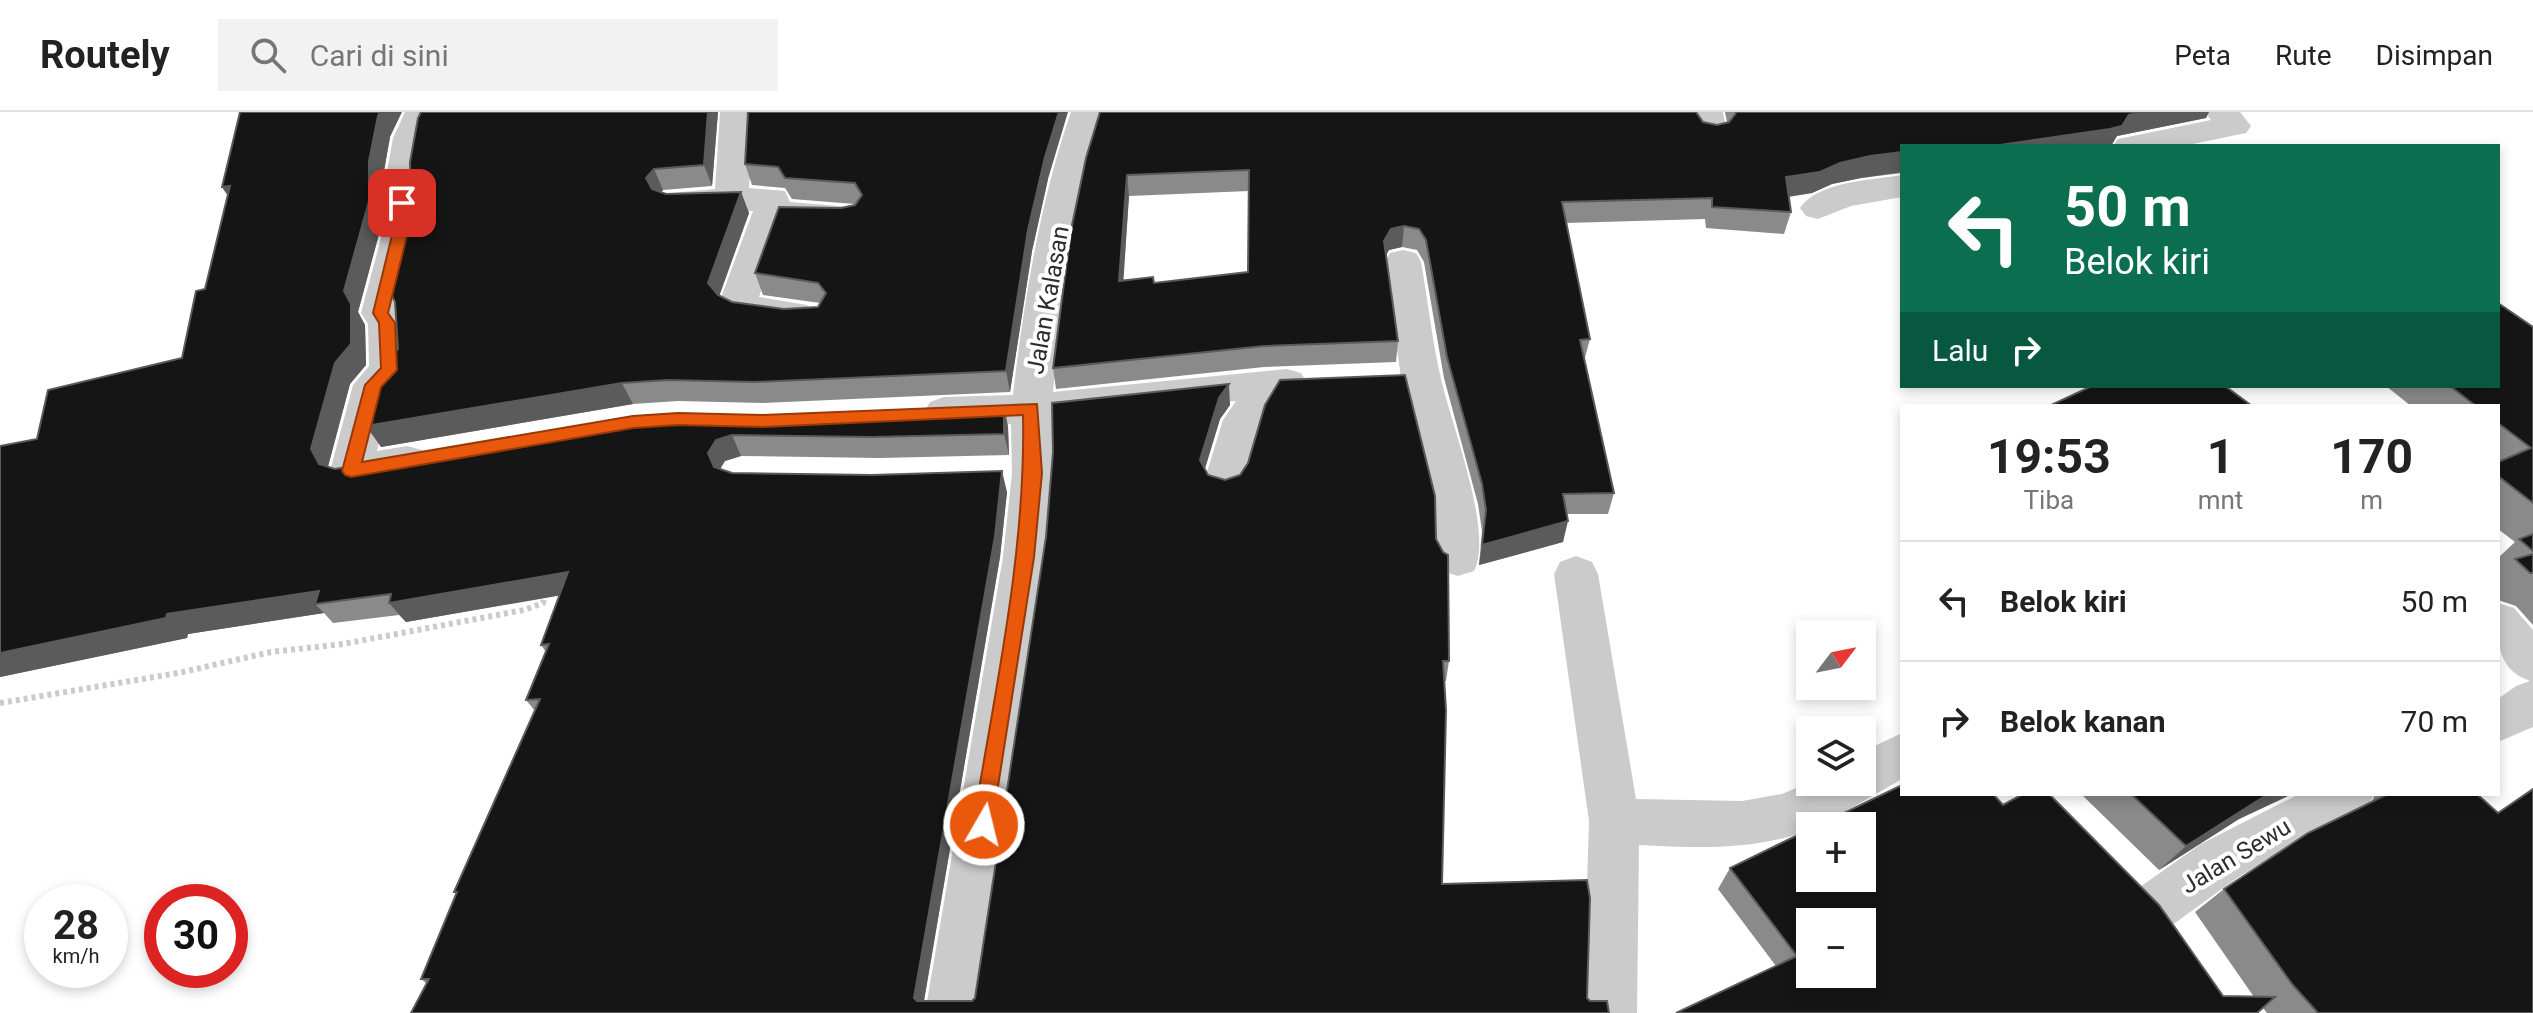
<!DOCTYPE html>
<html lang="id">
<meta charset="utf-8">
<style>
body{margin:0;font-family:Roboto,sans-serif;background:#f2f2f2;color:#222;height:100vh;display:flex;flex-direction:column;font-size:30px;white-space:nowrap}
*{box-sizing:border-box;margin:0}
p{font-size:26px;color:#767676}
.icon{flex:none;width:44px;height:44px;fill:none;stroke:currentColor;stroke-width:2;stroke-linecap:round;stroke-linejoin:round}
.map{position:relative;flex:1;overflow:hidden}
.side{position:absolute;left:1900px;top:292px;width:600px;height:392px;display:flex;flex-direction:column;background:#fff;border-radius:0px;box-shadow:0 4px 12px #0003}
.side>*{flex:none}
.guide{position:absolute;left:1900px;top:32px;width:600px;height:244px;border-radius:0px;box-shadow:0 4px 12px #0003;background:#0b6e4f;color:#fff;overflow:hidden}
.needle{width:52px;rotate:58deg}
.fabs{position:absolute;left:1796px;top:508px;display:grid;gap:16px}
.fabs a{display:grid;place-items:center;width:80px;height:80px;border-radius:0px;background:#fff;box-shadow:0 4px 12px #0003;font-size:40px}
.speed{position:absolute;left:24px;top:772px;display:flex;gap:16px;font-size:40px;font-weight:700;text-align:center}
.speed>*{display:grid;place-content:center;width:104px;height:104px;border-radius:50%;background:#fff;box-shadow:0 4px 12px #0003;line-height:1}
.speed small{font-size:20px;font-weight:400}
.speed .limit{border:12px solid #d22;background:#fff;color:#111}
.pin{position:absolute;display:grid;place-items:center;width:68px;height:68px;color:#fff;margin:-34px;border-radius:16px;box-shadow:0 4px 12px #0006}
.me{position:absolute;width:88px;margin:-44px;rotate:8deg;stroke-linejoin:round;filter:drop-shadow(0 0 6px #0008)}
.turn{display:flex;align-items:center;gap:28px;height:168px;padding:0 32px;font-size:36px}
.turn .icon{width:104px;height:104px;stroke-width:2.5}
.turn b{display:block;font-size:56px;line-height:68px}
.then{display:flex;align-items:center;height:76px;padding:0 32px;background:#0003;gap:16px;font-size:30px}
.eta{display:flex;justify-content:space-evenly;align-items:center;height:136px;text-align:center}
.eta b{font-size:48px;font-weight:700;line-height:56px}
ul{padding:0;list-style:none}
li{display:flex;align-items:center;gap:24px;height:120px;padding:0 32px;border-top:2px solid #e0e0e0}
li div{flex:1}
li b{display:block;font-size:30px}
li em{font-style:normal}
header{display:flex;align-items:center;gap:48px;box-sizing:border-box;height:112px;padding:0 40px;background:#fff;border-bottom:2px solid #e0e0e0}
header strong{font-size:38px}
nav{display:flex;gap:44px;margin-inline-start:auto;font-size:28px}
.search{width:560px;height:72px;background:#f2f2f2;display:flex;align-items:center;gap:20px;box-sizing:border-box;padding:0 28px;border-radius:0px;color:#767676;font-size:30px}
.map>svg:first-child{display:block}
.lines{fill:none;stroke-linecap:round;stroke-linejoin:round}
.path{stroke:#cbcbcb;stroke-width:6;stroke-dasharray:4 4;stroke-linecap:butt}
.minor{fill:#cbcbcb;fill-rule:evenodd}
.wall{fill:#8a8a8a;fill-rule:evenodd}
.shaded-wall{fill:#5b5b5b}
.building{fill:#151515;stroke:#5b5b5b;stroke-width:2;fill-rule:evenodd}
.route{fill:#ea580c;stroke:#983908;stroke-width:2}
.labels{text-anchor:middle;stroke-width:8;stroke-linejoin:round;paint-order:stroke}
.street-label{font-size:24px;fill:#2e2e2e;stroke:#fff}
</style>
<header>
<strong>Routely</strong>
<div class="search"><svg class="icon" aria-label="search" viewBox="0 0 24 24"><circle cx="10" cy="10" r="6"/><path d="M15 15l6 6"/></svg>Cari di sini</div>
<nav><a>Peta</a><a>Rute</a><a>Disimpan</a></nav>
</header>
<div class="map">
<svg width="2533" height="901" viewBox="0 0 2533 901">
<rect width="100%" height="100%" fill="#fff"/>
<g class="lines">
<!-- path -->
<path class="path" d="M0,591L178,561L271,540L343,532L524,498L543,491L545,482"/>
<!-- minor -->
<g class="minor">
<path d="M405,0H439L427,26L419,71L421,111L399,200L406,211L409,258L391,279L377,339L407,334L422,338L428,349L422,360L351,375L336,370L330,359L353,273L369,254L368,212L361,201L385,111V71L393,26Z"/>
<path d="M720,0H754L749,76L785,79L790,90L850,95L855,103L850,111L837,114L784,113L759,185L807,193L813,202L807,211C782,218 734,215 719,191L753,99L683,100L671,97L665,89L671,81L715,77Z"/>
<path d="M1071,0H1105C1076,84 1061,192 1053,280L1287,257L1301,261L1307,271L1301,281L1278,285L1262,313L1246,370L1240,381L1225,386L1210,381L1204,370L1223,308L1236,289L1052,309L1054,361L1047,445L979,901H925L1003,445L1012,361L1011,312L944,315L930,310L924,300L930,290L944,285L1013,283C1023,193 1041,85 1071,0Z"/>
<path d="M1689,0H1723L1727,21L1722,28L1710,31L1698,28L1693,21Z"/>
<path d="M2205,0H2240L2251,14L2246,21L2183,34H2113L2118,27L2211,8Z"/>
<path d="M1902,63V85L1851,94L1818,107L1806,104L1800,96C1818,69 1873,68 1902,63Z"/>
<path d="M1403,138L1416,141L1421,150C1428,189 1432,228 1441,267C1451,312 1494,420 1474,459L1458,464L1442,459L1436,447L1435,404L1401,266L1385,150L1390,141Z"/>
<path d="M1576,444L1592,450L1598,462L1636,687L1742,689L1782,682L1810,670H1862V640L1902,621V667L1820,714H1810V718C1754,739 1698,736 1639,733L1637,901H1583L1589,709L1554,462L1560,450Z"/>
<path d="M2498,491L2514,496L2533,518V615L2498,630V587L2516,574L2530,569C2493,556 2498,523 2498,491Z"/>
<path d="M2299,682H2374L2367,698L2276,742L2237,766L2175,811L2156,819L2137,811L2130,794L2137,777L2201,732Z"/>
</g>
</g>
<!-- wall -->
<g class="wall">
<path d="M421,0H718L712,74L663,78L661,80L666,82L741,80L749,101L719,184L732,190L784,197L818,195L820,191L763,183L755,161L841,96L855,92L792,87L785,76L752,73L745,52L1048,67L1032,139L1010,280L763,291L678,289L633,292L381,335L398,237Z"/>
<path d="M1100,0L1703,10L1717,13L1727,10L1725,0H2209L2206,6L2117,24L2111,34H1902V61L1861,66L1832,72L1812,81L1789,85L1791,100L1784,122L1706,116L1705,107L1566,111L1590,227L1584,249L1614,381L1608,402H1567L1563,430L1479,453L1482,419L1478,392L1444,266L1424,150L1417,138L1402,135L1389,138L1386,144L1398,229L1396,250L1264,255L1056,277L1053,256ZM1249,79L1248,160L1154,171L1123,168L1129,84Z"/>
<path d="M390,25L382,70V111L358,200L365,213L366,253L350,272L328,355L335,357L755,306L1004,294L1008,315L1009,343L879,346L741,344L725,349L720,357L732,361L1007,380L1000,445L924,889H972L975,886L1046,425L1230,293L1220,307L1205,357L1208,363L1436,427L1449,549L1446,569H1444L1442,772L1587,886L411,901L426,871L421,867L456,782L454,780L535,599L526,588L546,540L541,533L559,483L406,510L399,503L333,511L324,501L188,522L187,526L0,565V334L37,327L182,246L205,177L228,84L222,75Z"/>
<path d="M2533,215V513L2516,494L2498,488V446L2515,430L2498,417V294H2411L2386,274H2498Z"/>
<path d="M2081,682H2292L2239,707L2159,758Z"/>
<path d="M2375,682H2477L2533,901H2267L2263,896L1776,854L1718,777L1730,756L2003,693L2223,884L2254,885L2195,800L2224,777L2372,689Z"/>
</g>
<!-- shaded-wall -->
<g class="shaded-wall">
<path d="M380,0H402L390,25L382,70V111L358,200L365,213L366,253L350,272L327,358L319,352L311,337L344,179L378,4Z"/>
<path d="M708,0H718L712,74L704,53Z"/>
<path d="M1059,0H1068L1048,67L1032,139L1010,280L1006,259L1028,118L1045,45Z"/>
<path d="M2143,0H2209L2206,6L2117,24L2111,34H1993Z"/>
<path d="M1902,40V60L1861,66L1832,72L1812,81L1778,86L1786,65L1870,44Z"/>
<path d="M654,57L663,78L655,87L646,66Z"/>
<path d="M1127,63L1129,84L1122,190L1119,169Z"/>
<path d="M230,74L237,97L222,75Z"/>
<path d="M741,80L749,101L716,193L708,171Z"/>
<path d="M1404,114L1402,135L1389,138L1382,150L1384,129L1391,117Z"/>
<path d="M622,271L633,292L381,335L366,314Z"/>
<path d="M1229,272L1230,293L1220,307L1201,369L1200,348L1219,286Z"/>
<path d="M1004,294L1008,315L1009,343L1004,322Z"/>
<path d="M732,323L741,344L725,349L717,362L708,341L716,328Z"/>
<path d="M1002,359L1007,380L1000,445L922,900L914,886Z"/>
<path d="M1568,409L1563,430L1479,453L1482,433Z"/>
<path d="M568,460L580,480L406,510L389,491Z"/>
<path d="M319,479L315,492L324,501L188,522L187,526L0,565V541L167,502Z"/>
<path d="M2268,682H2292L2239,707L2159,758L2186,734Z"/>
</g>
<!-- building -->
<g class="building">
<path d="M240,0H380L378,4L369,49V89L344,179L351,192V232L335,251L311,337L319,352L335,357L623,307L668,304L755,306L1004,294V322L872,325L732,323L716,328L708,341L714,355L732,361L872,363L1002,359L995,424L914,886L917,889H972L975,886L1046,425L1053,340L1052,291L1229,272L1219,286L1200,348L1208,363L1225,368L1240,363L1248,351L1265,293L1280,268L1405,263L1435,384L1436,427L1443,440L1448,443L1449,549H1443L1446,598L1442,772L1587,768L1590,786L1587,886L1590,889H1607L1609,901H411L429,867H421L457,780H454L540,587L526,588L549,532L541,533L568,460L389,491L391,482L315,492L319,479L167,502L166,506L0,541V334L37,327L48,278L182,246L196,179L205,177L230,74L222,75Z"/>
<path d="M421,0H708L704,53L654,57L646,66L652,77L666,82L741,80L708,171L718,183L732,190L784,197L818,195L826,181L818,171L755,161L779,95L841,96L855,93L862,83L855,71L785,66L778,55L745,52L748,0H1059L1045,45L1028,118L1006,259L755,270L668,268L622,271L366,314L379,259L398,237L395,190L389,178L411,90L410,50L418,6Z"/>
<path d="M1100,0H1696L1703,10L1717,13L1729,10L1736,1V0H2143L2129,3L2122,14L2110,17L1993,34H1902V40L1870,44L1840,51L1820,60L1786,65L1791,100L1712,95V86L1562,90L1590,227L1580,228L1614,381L1563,382L1568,409L1482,433L1486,398L1482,372L1447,245L1426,128L1419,117L1404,114L1391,117L1384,129L1398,229L1264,234L1053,256L1071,118L1086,46ZM1249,58L1248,160L1154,171L1153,165L1119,169L1127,63Z"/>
<path d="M2498,191L2533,215V391L2498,364V350L2531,336L2498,311V294H2476L2450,274H2498Z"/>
<path d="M2092,274H2225L2252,294H2052L2051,293Z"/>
<path d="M2533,422V439L2519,427Z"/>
<path d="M2533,442V461H2530L2515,447Z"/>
<path d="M1902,673V682H1993L2003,693L2023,682H2049L2159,793L2223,884L2275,885L2257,901H1676L1797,844L1730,756L1810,717V766H1862V714H1817ZM1810,810H1862V862H1810Z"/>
<path d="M2533,677V901H2318L2292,872L2224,777L2308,721L2388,682H2477L2498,701Z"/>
<path d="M2131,682H2268L2186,734Z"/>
</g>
<!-- route -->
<path class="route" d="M402,86L410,91V111L388,201L395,211L397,258L381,275L362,350L633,304L678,301L763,303L1037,292L1042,361L1034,445L991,719L984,722L976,719L973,713C995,578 1026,440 1023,303L763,315L678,313L633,316L351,365L345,363L342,359L365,273L381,256L379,211L373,201L395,111V91Z"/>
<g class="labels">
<!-- street labels -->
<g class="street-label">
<text transform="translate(1048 188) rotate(-80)" y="8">Jalan Kalasan</text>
<text transform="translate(2236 744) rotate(-31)" y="8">Jalan Sewu</text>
</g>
</g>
</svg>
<div class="fabs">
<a><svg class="needle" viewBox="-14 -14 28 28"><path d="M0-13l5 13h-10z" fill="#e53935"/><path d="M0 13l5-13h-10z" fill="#767676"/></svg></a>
<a><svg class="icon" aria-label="layers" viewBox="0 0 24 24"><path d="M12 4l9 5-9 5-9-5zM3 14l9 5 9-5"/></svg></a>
<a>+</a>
<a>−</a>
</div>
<div class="speed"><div>28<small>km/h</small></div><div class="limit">30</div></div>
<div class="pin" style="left:402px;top:91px;background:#d93025"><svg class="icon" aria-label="arrive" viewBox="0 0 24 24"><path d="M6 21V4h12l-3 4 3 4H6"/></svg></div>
<svg class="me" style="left:984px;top:713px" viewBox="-20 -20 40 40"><circle r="17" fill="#ea580c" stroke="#fff" stroke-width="3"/><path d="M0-11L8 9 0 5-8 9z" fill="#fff"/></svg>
<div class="guide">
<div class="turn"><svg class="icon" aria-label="left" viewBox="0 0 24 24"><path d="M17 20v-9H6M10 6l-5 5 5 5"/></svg><div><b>50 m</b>Belok kiri</div></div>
<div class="then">Lalu<svg class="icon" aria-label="right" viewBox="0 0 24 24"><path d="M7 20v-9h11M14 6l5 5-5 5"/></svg></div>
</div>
<section class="side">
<div class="eta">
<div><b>19:53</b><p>Tiba</p></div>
<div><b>1</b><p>mnt</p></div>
<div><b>170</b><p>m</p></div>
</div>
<ul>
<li><svg class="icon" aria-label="left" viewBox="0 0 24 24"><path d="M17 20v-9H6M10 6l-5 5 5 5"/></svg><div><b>Belok kiri</b></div><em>50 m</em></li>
<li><svg class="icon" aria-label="right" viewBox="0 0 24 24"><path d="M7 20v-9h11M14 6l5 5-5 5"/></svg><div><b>Belok kanan</b></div><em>70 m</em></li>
</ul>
</section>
</div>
